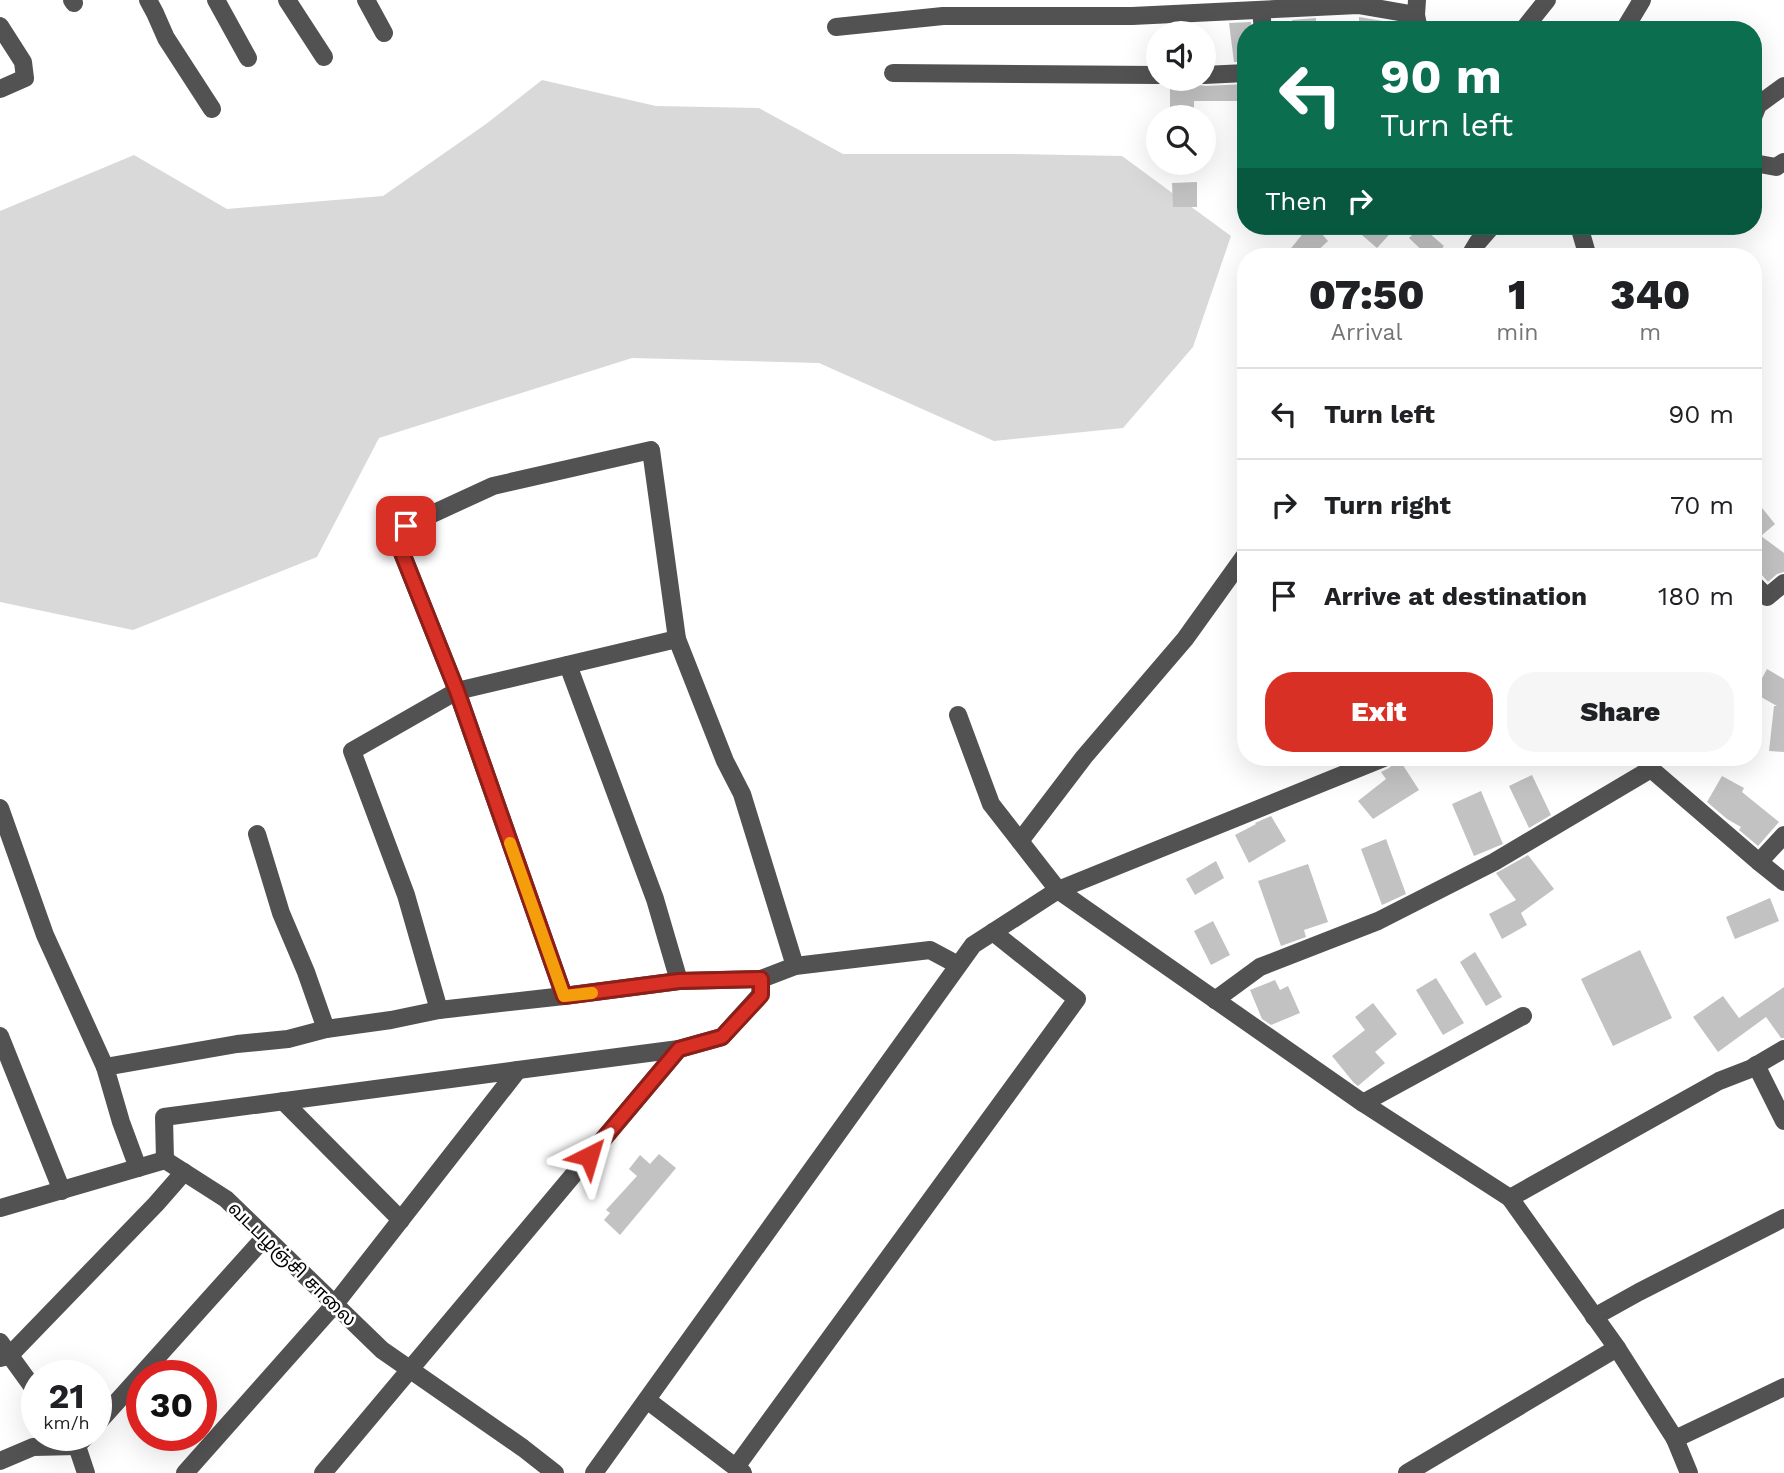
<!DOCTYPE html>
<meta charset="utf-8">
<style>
body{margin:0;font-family:"Work Sans","Noto Sans Tamil",sans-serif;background:#f6f6f6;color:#202124;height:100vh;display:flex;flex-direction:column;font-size:26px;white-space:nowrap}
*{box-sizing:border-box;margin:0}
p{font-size:23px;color:#757577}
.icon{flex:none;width:38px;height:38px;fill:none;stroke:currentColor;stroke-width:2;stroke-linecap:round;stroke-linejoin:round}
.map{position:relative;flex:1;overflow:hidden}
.details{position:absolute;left:1237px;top:248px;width:525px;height:518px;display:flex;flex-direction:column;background:#fff;border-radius:28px;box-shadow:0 7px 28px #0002}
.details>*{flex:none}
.guide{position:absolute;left:1237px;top:21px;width:525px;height:214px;border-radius:28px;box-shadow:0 7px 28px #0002;background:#0b6e4f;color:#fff;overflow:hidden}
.buttons{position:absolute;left:1146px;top:21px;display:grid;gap:14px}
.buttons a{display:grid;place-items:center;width:70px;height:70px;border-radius:50%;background:#fff;box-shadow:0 7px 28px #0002;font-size:35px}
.speed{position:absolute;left:21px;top:1360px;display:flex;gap:14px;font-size:35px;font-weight:700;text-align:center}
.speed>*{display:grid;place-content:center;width:91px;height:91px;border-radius:50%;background:#fff;box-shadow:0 7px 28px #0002;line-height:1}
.speed small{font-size:18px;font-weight:400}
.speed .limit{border:10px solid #d22;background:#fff;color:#111}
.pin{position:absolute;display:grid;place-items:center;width:60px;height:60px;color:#fff;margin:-30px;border-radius:14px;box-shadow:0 4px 10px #0006}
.me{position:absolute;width:77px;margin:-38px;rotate:40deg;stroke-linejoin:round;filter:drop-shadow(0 0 5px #0008)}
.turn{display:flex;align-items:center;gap:24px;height:147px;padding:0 28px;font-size:32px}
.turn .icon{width:91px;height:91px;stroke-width:2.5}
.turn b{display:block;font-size:49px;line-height:60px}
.then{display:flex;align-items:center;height:66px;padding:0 28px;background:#0003;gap:14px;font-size:26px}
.eta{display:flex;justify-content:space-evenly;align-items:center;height:119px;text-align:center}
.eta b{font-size:42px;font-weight:800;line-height:49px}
.primary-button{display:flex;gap:14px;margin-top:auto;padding:14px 28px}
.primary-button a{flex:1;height:80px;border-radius:28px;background:#d93025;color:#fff;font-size:28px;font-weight:800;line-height:80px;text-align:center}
.primary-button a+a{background:#f6f6f6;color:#202124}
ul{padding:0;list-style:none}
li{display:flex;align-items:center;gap:21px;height:91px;padding:0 28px;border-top:2px solid #e0e0e0}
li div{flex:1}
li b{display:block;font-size:26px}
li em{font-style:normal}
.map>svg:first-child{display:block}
.green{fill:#d9d9d9}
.building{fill:#c2c2c2}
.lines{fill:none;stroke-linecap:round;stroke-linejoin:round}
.minor{stroke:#525252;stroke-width:18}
.route-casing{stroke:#8d1f18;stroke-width:18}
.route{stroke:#d93025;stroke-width:12}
.slow{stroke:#f59e0b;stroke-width:12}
.labels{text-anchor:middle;stroke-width:5;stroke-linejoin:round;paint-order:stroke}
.street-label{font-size:18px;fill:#000;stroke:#fff}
</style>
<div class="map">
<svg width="1784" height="1473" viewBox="0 0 1784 1473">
<rect width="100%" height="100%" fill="#fff"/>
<!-- green -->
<path class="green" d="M542,80L656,106L759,108L843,154H1015L1122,156L1231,236L1193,347L1123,428L994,441L819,363L632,358L379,438L317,557L133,630L0,602V211L134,155L227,209L383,196L486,124Z"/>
<!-- building -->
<g class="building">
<path d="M1359,17L1383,21V30H1359Z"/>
<path d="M1316,18V30H1293L1292,20Z"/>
<path d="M1251,22L1252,30H1246V62H1234L1229,23Z"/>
<path d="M1195,81L1199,85L1205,86L1246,84V101H1194V108H1170V83H1195Z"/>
<path d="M1197,182V207H1173L1172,183Z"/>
<path d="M1309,226H1315L1328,241L1311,257H1284Z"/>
<path d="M1370,226H1397L1377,248L1362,235Z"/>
<path d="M1421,226L1444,246L1434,257H1429L1409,238Z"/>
<path d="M1754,498L1775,524L1761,536L1784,553V572L1777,574L1768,582L1754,566Z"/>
<path d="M1767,669L1784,679V752L1769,751L1774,706H1777L1754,693Z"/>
<path d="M1399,759L1419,790L1373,819L1358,801L1386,779L1381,772L1389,768Z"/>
<path d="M1532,775L1551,815L1529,828L1509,786Z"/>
<path d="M1722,776L1744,788L1742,792L1779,822L1758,846L1739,830L1741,827L1727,819L1707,802Z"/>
<path d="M1481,791L1503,844L1474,856L1452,804Z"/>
<path d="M1271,816L1286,841L1249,863L1235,835L1256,824L1255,823Z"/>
<path d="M1386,839L1406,894L1382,905L1361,849Z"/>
<path d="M1528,855L1554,889L1521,913L1527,925L1502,939L1489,914L1516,900L1496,873Z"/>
<path d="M1216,861L1224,878L1195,895L1186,879Z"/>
<path d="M1308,864L1328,922L1304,930L1306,937L1281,946L1258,881Z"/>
<path d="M1770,898L1779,921L1735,939L1726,917Z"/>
<path d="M1213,921L1230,955L1211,965L1194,931Z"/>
<path d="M1640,950L1672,1018L1613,1046L1581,979Z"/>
<path d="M1475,952L1502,997L1486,1006L1460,962Z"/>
<path d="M1436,978L1464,1023L1443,1035L1416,990Z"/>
<path d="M1275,980L1280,990L1288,986L1300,1013L1271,1025L1262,1019L1250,990Z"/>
<path d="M1784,987V1038H1781L1766,1017L1718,1052L1693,1017L1723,996L1739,1018Z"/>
<path d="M1373,1003L1397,1034L1375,1052L1385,1063L1358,1086L1354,1083L1332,1056L1365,1030L1355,1017Z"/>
<path d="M659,1154L676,1168L620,1235L604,1220L610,1213L606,1210L637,1176L629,1169L640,1155L650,1164Z"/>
</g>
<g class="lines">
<!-- minor -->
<g class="minor">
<path d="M72,0L74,3"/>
<path d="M148,0L155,13L166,38L212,109"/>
<path d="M216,0L248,58"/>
<path d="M287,0L324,57"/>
<path d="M366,0L384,33"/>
<path d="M1417,0L1416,15L1419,30"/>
<path d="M1261,10L1263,30"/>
<path d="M0,26L23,62L25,78L0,89"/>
<path d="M836,27L943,16H1132L1358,5L1416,15"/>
<path d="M1523,30L1547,0"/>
<path d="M1624,30L1642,0"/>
<path d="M893,73L1158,75"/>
<path d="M1204,75L1246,73"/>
<path d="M1754,115L1758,105L1784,86"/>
<path d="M1754,163L1776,167L1784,162"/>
<path d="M1579,226L1588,257"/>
<path d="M1469,257L1478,242L1492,226"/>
<path d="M1754,584L1767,597L1784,583"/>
<path d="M568,665L655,899L679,981"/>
<path d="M958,715L991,804L1058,890L1384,758"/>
<path d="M1643,758L1651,769L1759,862L1784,882"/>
<path d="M0,808L45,935L105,1067"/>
<path d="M1020,841L1084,757L1185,639L1246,554"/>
<path d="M1759,862L1784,835"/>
<path d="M564,996L457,691L402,553L406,526L493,486L651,450L677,639L725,761L742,794L795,966"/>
<path d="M1215,1000L1260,967L1378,921L1494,862L1651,769"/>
<path d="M439,1010L406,895L352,751L457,691L677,639"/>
<path d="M326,1029L391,1020L439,1010L564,996L679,981L761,979L795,966L930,950L958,965"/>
<path d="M0,1036L62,1191"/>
<path d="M679,1049L722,1037L760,995L761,979"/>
<path d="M1756,1065L1784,1121"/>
<path d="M283,1101L401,1220"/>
<path d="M1363,1103L1523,1016"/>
<path d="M165,1160L164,1117L518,1070L335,1304L185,1473"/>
<path d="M138,1168L121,1122L105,1067L237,1044L288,1039L326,1029L306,972L281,913L257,834"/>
<path d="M1510,1198L1719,1081L1750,1069L1784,1049"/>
<path d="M0,1208L165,1160L226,1199L382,1350L523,1448L555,1473"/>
<path d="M1594,1317L1639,1292L1784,1218"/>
<path d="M0,1342L37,1393"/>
<path d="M0,1358L9,1356L156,1204L184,1172"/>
<path d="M647,1400L743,1473"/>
<path d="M96,1425L265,1237"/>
<path d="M1675,1439L1784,1387"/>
<path d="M0,1461L33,1447L77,1446L69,1435"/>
<path d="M736,1467L1077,999L993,932"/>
<path d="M86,1473L77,1446L87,1435"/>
<path d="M323,1473L679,1049L518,1070"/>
<path d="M594,1473L973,945L1058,890L1363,1103L1510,1198L1617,1348"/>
<path d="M1407,1473L1617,1348L1675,1439L1689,1473"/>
</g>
</g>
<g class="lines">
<defs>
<path id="route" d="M406,526L402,553L457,691L564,996L679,981L761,979V995L722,1037L679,1049L589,1156"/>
</defs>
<!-- route casing -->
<use href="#route" class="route-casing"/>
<!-- route -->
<use href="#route" class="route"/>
<!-- slow -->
<path class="slow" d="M510,843L564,996L592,993"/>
</g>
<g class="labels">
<!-- street labels -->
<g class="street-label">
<text transform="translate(292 1264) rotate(44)" y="6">வடபழஞ்சி சாலை</text>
</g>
</g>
</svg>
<div class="buttons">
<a><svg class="icon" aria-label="sound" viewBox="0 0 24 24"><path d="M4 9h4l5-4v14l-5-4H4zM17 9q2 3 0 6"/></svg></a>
<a><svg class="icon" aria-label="search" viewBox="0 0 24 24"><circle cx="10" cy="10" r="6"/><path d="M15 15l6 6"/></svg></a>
</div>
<div class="speed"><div>21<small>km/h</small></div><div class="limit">30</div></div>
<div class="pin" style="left:406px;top:526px;background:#d93025"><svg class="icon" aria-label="arrive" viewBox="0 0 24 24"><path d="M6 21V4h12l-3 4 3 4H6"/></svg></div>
<svg class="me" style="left:589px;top:1156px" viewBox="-20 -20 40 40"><path d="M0-17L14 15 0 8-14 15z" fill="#d93025" stroke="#fff" stroke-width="4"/></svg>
<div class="guide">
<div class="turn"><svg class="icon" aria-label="left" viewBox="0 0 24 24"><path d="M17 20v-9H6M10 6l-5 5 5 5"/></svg><div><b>90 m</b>Turn left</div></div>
<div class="then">Then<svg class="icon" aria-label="right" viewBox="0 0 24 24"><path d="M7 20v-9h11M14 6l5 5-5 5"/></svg></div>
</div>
<section class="details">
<div class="eta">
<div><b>07:50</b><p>Arrival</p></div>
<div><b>1</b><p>min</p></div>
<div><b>340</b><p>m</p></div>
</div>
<ul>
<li><svg class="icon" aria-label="left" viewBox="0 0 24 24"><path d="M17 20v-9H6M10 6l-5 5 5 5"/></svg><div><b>Turn left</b></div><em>90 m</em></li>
<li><svg class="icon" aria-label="right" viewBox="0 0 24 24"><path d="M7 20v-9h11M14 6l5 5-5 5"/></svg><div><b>Turn right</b></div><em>70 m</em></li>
<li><svg class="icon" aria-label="arrive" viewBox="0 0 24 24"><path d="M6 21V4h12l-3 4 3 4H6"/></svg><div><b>Arrive at destination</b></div><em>180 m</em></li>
</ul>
<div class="primary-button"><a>Exit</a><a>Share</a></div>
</section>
</div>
